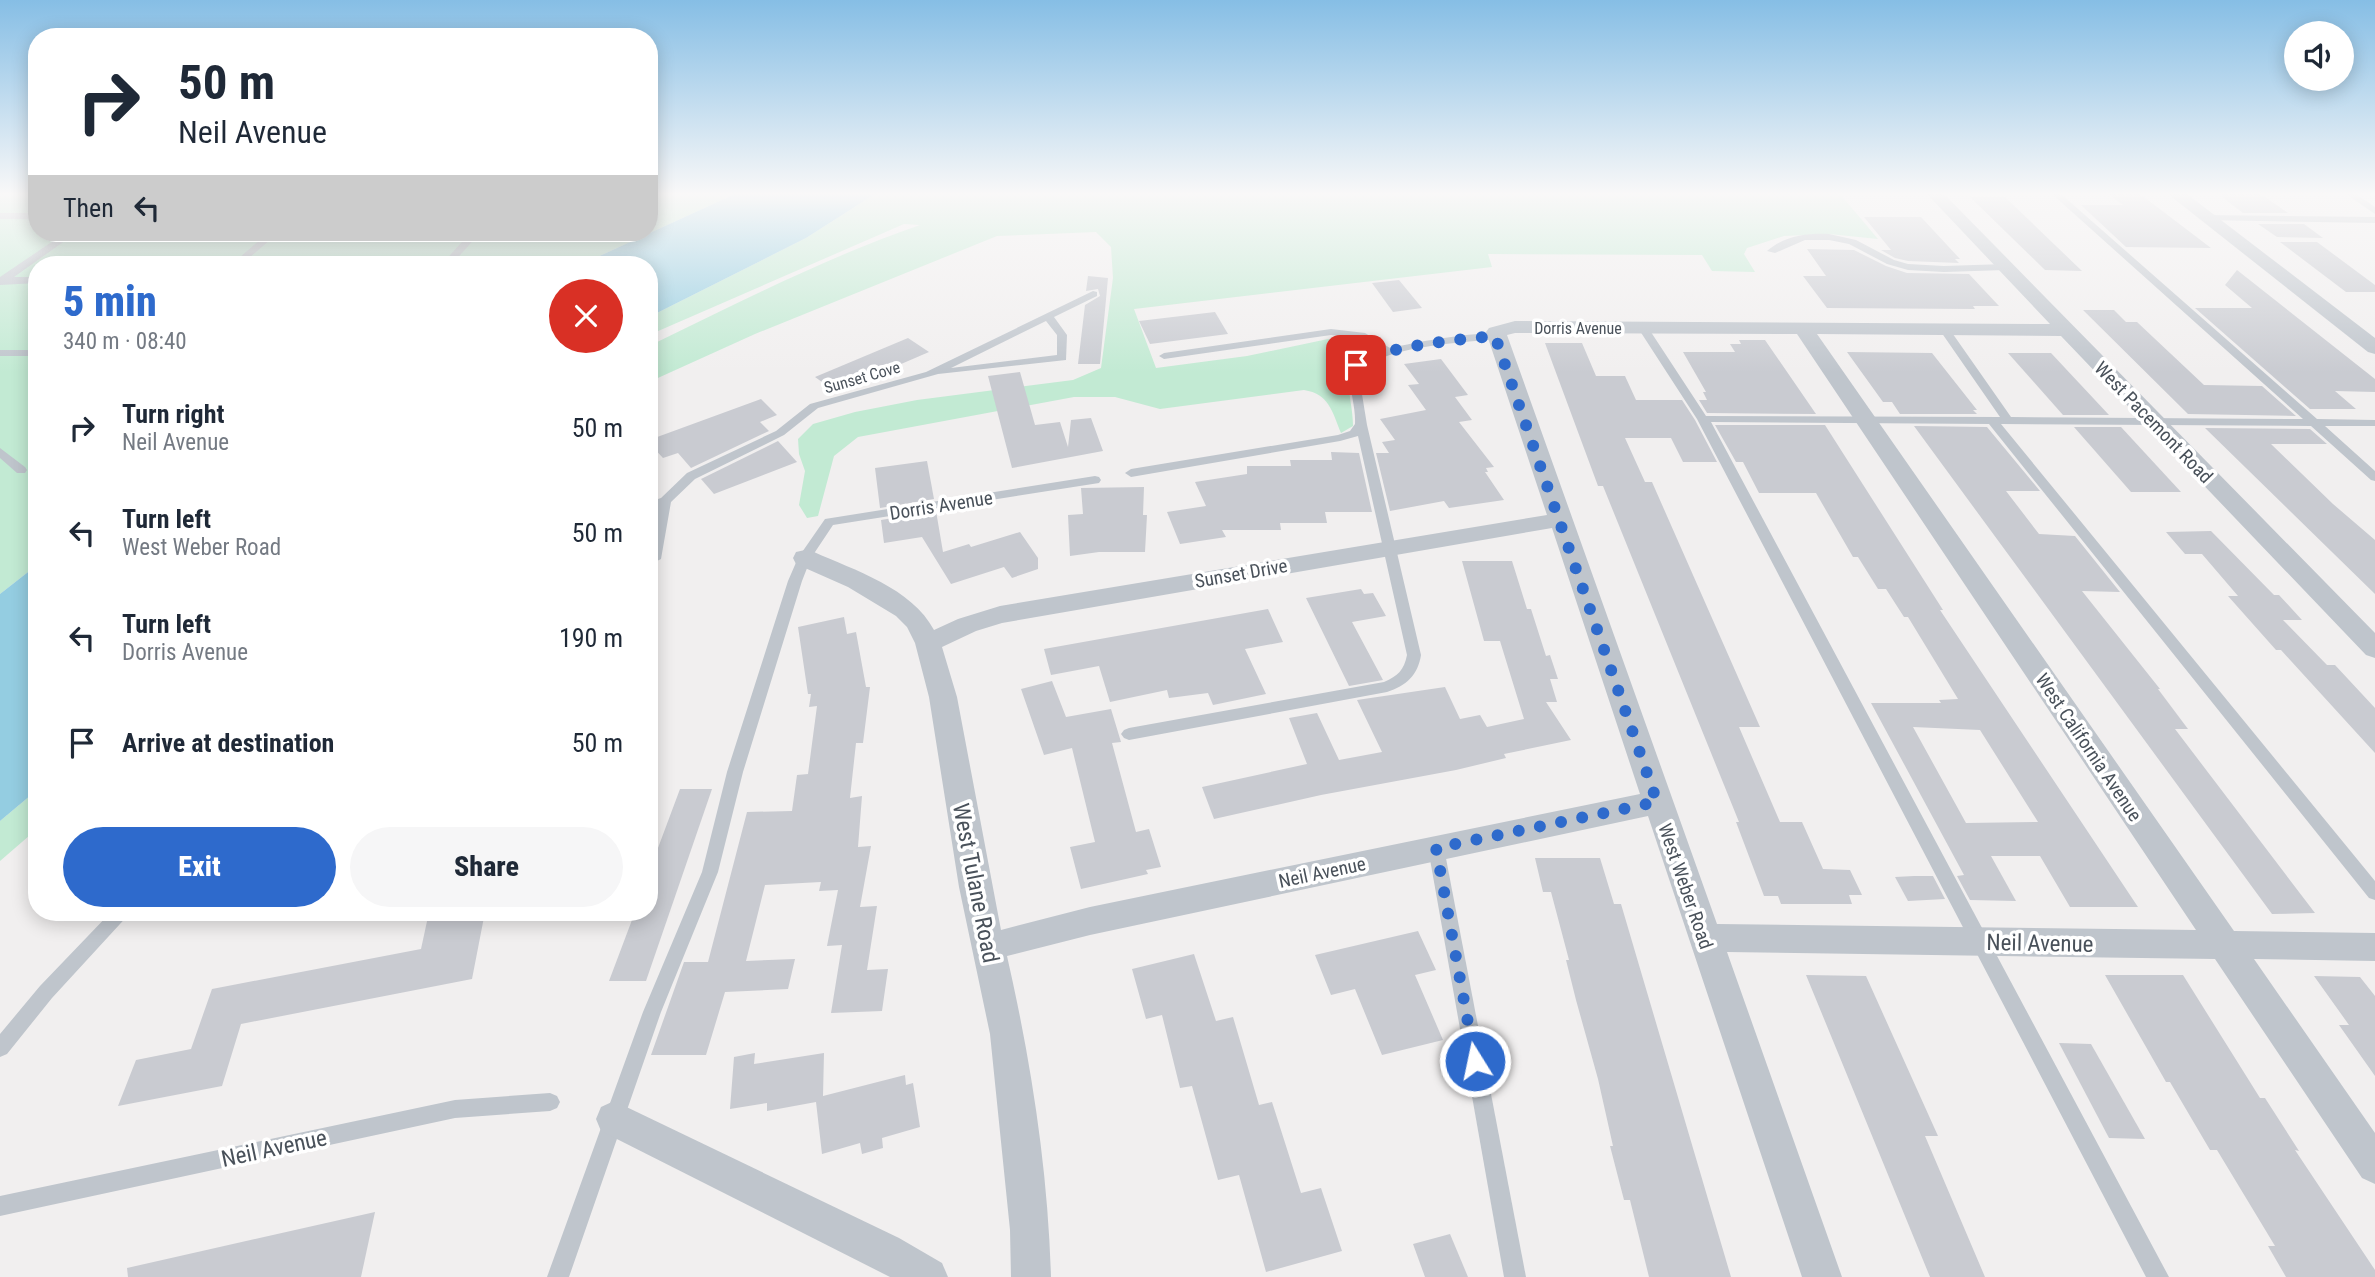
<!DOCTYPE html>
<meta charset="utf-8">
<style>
body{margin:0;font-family:"Roboto Condensed",sans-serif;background:#f6f6f7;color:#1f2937;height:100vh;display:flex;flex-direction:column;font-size:26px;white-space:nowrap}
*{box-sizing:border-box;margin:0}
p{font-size:23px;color:#747a83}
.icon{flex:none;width:38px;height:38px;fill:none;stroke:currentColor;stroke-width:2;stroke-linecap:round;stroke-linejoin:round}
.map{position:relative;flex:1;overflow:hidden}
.drawer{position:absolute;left:28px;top:256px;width:630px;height:665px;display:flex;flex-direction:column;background:#fff;border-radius:28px;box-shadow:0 4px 18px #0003}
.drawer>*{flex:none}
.top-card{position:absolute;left:28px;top:28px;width:630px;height:214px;border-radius:28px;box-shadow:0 4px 18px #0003;background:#fff;color:#1f2937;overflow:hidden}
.buttons{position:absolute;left:2284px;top:21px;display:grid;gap:14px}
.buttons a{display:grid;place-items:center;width:70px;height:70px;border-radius:50%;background:#fff;box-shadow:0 4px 18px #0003;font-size:35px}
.pin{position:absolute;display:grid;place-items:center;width:60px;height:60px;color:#fff;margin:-30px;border-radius:14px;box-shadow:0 4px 10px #0006}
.me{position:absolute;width:77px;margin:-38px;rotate:350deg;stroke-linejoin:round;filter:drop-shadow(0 0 5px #0008)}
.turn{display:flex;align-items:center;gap:24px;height:147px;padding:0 35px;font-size:32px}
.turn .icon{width:91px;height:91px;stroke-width:2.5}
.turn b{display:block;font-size:49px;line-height:60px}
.then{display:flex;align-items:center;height:66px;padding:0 35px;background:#0003;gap:14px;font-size:26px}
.round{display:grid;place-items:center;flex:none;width:74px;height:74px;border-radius:37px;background:#f6f6f7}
.overview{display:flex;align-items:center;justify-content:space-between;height:119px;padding:0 35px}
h1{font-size:42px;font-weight:800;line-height:52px;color:#2e6acc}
.action{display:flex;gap:14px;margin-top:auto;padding:14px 35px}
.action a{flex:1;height:80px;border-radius:42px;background:#2e6acc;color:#fff;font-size:28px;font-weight:800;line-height:80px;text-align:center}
.action a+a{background:#f6f6f7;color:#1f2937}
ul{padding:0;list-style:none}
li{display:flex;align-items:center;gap:21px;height:105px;padding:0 35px}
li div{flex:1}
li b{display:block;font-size:26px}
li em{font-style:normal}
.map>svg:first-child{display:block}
.green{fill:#c2ead3}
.water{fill:#94cde1}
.building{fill:#c9cbd1;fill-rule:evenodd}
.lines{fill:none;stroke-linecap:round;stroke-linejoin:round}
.service{fill:#bfc5cc;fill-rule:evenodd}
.minor{fill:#bfc5cc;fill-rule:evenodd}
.route{stroke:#2e6acc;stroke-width:12;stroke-dasharray:0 21.6}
.labels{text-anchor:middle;stroke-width:7;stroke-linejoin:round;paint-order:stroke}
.far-street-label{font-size:16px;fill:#49515a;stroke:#fff}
.street-label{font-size:19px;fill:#49515a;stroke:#fff}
.near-street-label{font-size:23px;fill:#49515a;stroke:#fff}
</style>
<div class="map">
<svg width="2375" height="1277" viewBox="0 0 2375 1277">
<rect width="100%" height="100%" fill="#f1efef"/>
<!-- green -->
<g class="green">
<path d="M0,194H37V233H649V194H735L582,264H37V565L0,594Z"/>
<path d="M875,194H1840L1878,239L1829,234L1784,236L1747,248L1744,254L1755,272L1712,271L1702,255L1488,254L1492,267L1134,309L1156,368L1247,356L1328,339L1354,341L1367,351C1337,371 1353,395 1353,426L1341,433C1332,411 1329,394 1304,390L1160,409L1115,397H1074L858,437L834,456L818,516L807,518L799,505L805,471L799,454L798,439L813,424L855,412L917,400L1073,380L1101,368L1113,278L1111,247L1096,232L997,236L755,334L649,382V346C738,303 827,257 920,225L904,224L649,335V317L806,238Z"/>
<path d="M37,790V829L0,861V821Z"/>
</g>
<!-- water -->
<g class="water">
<path d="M735,194H875L806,238L649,317V264H582Z"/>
<path d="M37,565V790L0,821V594Z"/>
</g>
<!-- building -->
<g class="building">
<path d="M2109,194H2140L2211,248L2126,247L2081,205H2123Z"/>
<path d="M2218,194H2261L2288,213H2243Z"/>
<path d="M1970,197H2005L2082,271L2045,270Z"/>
<path d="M1864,217H1921L1960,259H1955L1959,263L1908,261L1895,258L1881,250H1891Z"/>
<path d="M2258,224H2304L2323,238L2277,237Z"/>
<path d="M2280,242H2317L2375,285V292H2346Z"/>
<path d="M1807,249L1854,250L1886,266L1907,273L1969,274L1999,306H1973L1975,309L1827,308L1803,276H1826Z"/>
<path d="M2237,270L2375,379V392L2335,391L2356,409H2310L2195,308H2252L2225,285Z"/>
<path d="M1088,276L1108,278L1100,364H1078L1085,305L1100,296L1098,289L1086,291Z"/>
<path d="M1399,280L1422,308L1393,312L1372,283Z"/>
<path d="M2083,310H2114L2126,322H2137L2204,385L2262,386L2296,416L2188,414Z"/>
<path d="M1215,312L1228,334L1150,344L1139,321Z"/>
<path d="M908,338L929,352L836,392L815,377Z"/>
<path d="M1739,340H1765L1816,414L1707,413L1699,400H1707L1703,392H1706L1683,352H1735L1730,344H1741Z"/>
<path d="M1545,343H1582L1596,376H1625L1636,400H1682L1695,420L1717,462H1683L1671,438H1625L1645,482H1652L1760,727H1739L1780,822H1802L1823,869L1850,870L1862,895H1849L1852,904H1781L1778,896H1764L1736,822H1739L1603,486H1598Z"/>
<path d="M1847,352L1932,353L1977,410H1973L1977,414H1900L1892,402H1883Z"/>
<path d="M2008,353H2051L2109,415H2063Z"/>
<path d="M1441,359L1468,395L1455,397L1472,420L1459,422L1494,467L1486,468L1488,472H1485L1504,500L1449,508L1444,501L1390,511L1376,453H1389L1382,442L1395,440L1380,419L1426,410L1408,385L1419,384L1404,364Z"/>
<path d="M1020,372L1035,425L1060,422L1068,447L1071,420L1091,418L1103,451L1012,468L988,376Z"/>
<path d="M761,399L777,415L760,422L769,431L691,468L678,453L663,458L649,443V440Z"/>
<path d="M1715,425H1825L1943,610H1940L2138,907H2070L2040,856H1991L2016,901L1970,900L1957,876L1964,875L1871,703H1941L1939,700L1958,699L1908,617H1904L1886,589H1878L1858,557H1853L1816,493H1759L1743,462H1736ZM1913,727L1980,730L2038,822L1966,823Z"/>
<path d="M1914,426L1987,427L2040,491H2006L2039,534L2075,536L2120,592L2082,591L2160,689H2158L2188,729H2175L2315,913L2272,914Z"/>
<path d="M2074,427H2121L2181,492H2131Z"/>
<path d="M2205,428L2310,429L2327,444H2271L2333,504L2375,540V594Z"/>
<path d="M778,441L797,462L714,494L701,479Z"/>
<path d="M1331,452L1359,453L1372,512H1325L1327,523H1280L1281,530H1222L1226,537L1180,544L1167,512L1206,506L1195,482L1247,474V466H1291L1290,460H1332Z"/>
<path d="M927,461L934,499L880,508L875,468Z"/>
<path d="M1144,487L1143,515H1147L1145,552H1099L1070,556L1068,515L1083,514L1081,488Z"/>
<path d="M936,511L943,552L969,544L971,547L1020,532L1038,558V569L1012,578L1004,567L951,584L922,537L884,543L881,520Z"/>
<path d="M2211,531L2274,595H2279L2302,620H2283L2327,665H2335L2375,708V753L2281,650H2276L2228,596H2238L2202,554H2185L2166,532Z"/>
<path d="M1462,561H1512L1527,609H1531L1546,656L1550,655L1558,679H1550L1557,702H1546L1571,740L1504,754L1506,758L1456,770L1321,795L1214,819L1202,787L1307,764L1289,718L1317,713L1339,760L1382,752L1357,700L1445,687L1460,719L1480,715L1487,727L1524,719L1500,641H1484Z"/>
<path d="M1361,589L1364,594L1373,593L1386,616L1352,622L1383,680L1349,686L1306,598Z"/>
<path d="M1268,609L1283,642L1245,649L1266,694L1213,705L1208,693L1169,698L1167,690L1110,702L1099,666L1051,675L1044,649Z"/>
<path d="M844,617L847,634L856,632L866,687H870L863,743H856L850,798L862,796L858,847L871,846L860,907L877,906L867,970L888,969L882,1011L831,1013L842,945L827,946L838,890L819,891L821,882L765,885L746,961L795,959L788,989L725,992L706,1055H651L684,962H708L747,812L792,811L797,775L808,774L817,706L809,707L811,694H808L798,627Z"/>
<path d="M1052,681L1066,717L1111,709L1121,742L1112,743L1136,832L1149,829L1161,867L1146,870L1148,874L1081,889L1070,847L1095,842L1072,748L1044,755L1021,689Z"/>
<path d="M680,789H712L646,981H609L635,912H649V872Z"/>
<path d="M1535,858H1600L1614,904H1621L1731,1277H1649L1630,1200H1624L1610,1146H1613L1598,1079L1576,1000L1566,960H1569L1551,892H1543Z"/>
<path d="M1914,876H1933L1945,899L1908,901L1895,877Z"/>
<path d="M429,912H485L472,979L241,1024L222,1086L118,1106L136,1060L191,1049L212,989L421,949Z"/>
<path d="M1418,931L1436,970L1415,975L1443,1040L1382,1055L1355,989L1331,995L1315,955Z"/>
<path d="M1194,954L1216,1021L1233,1017L1259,1105L1272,1102L1301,1193L1321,1188L1342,1251L1266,1272L1239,1175L1218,1180L1192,1086L1180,1088L1162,1015L1146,1019L1132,969Z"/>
<path d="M1806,975L1866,976L1938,1136H1925L1985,1277H1930Z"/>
<path d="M2105,975H2183L2260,1098H2265L2299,1151L2295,1150L2375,1270V1277H2286L2268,1246H2275L2217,1150H2210L2170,1082H2166Z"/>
<path d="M2314,976L2360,977L2375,996V1076L2339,1025H2349Z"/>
<path d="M2059,1043L2091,1044L2145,1139L2109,1138Z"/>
<path d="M755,1053L754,1064L824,1053L823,1096L905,1075L906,1085L913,1083L920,1127L882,1138L883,1148L862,1154L860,1143L822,1154L816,1102L767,1111V1103L730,1109L734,1057Z"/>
<path d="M375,1212L361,1277H128L127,1268Z"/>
<path d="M1450,1234L1468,1277H1425L1413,1244Z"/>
</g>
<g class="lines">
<!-- service -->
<g class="service">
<path d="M2052,194H2061L2317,419L2375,420V426H2325L2375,471V481L2371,480L2311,426L2001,424L2375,881V900L2369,898L1989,424L1711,422L2169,1277H2146L1697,419L1638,328L1639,326H1647L1706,416L2000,417L1939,329L1944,326L1948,327L2011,417L2303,419Z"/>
<path d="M2346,194H2356L2375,207V214Z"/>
<rect x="0" y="213" width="37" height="6"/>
<path d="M2207,215L2375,217V223L2204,220L2202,218Z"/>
<path d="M65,233H76L14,277H37V283L0,285V277Z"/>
<path d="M268,233H278L242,264H232Z"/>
<path d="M470,233H480L452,264H442Z"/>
<path d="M1829,234L1856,240L1894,260L1908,264L1944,266L2005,264L2010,267L2005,270L1944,272L1908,270L1887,264L1849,244L1829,240H1805L1775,253L1767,251C1784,236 1807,233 1829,234Z"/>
<path d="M1093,291L1097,292V296L1054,317L1067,335L1066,360L938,374L818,408L784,435L695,479L671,502L661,559L649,565V550L658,507L649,510V502L661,498L687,473L776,431L810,404L926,372ZM1046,321L1057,335V355L951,368Z"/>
<path d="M1331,329L1365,333L1390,348C1408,344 1488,328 1500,336L1495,339C1450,344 1402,345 1361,367L1360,382L1367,425L1421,655C1418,675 1406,686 1387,692L1129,740L1124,738L1121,734L1124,730L1129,728L1384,682C1398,676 1404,670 1407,655L1358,436L1340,441L1131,477L1125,473L1131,469L1338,435L1350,431L1355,424C1356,404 1347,386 1351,365L1365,356L1379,351L1358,338L1331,335L1164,359L1159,356L1164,353Z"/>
<rect x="0" y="350" width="37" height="6"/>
<path d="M0,448L25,467L27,470L25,473H17L0,458Z"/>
<path d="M1095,476L1099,477L1101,480L1099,483L833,525L811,558L802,581L743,772L718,872L661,1012L569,1277H547L643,1012L702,872L727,772L788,581L798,558L825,519Z"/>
<path d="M1436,841L1442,843L1444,848L1526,1277H1504L1428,848L1430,843Z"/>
<path d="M111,912H131L52,998L7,1054L0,1057V1034L40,986Z"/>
<path d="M550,1093L557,1096L560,1102L557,1108L550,1111L455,1118L0,1216V1196L455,1100Z"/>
</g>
<!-- minor -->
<g class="minor">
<path d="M1927,194H1944L2375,633V658L2366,655L2061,336L1817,334L2234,931L2375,933V961L2254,959L2375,1133V1184L2362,1178L2215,959L1727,952L1842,1277H1802L1648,816L1090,935L1007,956C1031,1061 1048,1170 1051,1277H1011L1010,1230L990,1034L959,887L929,697L915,643L907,627L896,616L848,587L796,564L793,558L796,552L805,550L814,552C854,570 912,588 934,630L958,619L1000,606L1547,515L1486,332L1489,328L1515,321L2050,324ZM1515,333L1797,334L2196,930L1717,924L1507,335ZM1552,528L1640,794L1090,907L1001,930L957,697L942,647L976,631L1002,623Z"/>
<path d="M2168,194H2187L2375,338V354L2368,352Z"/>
<path d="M614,1101L899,1238L942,1263L948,1277H890L601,1131L596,1119L601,1107Z"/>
</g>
</g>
<!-- sky -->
<linearGradient id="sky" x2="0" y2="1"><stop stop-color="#86bee5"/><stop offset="0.52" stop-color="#f9f8f8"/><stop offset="1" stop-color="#f9f8f8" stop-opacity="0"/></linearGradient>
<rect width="2375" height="373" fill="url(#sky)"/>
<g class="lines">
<!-- route -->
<path class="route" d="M1356,365C1386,345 1458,340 1495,336L1657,802L1436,848L1475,1061"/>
</g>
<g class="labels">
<!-- far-street labels -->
<g class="far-street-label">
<text x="1578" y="334">Dorris Avenue</text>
<text transform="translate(862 377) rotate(-16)" y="6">Sunset Cove</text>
</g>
<!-- street labels -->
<g class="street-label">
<text transform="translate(2154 422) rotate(46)" y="7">West Pacemont Road</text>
<text transform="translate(941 505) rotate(-9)" y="7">Dorris Avenue</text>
<text transform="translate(1241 573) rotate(-10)" y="7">Sunset Drive</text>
<text transform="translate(2089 747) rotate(56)" y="7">West California Avenue</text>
<text transform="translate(1322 872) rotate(-12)" y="7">Neil Avenue</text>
<text transform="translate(1686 886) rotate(71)" y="7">West Weber Road</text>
</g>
<!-- near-street labels -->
<g class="near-street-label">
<text transform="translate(976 883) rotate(79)" y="8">West Tulane Road</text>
<text transform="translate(2040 943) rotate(1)" y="8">Neil Avenue</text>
<text transform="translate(274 1148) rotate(-12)" y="8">Neil Avenue</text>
</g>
</g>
</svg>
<div class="buttons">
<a><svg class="icon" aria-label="sound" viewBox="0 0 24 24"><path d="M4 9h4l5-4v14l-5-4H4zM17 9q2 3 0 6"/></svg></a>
</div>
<div class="pin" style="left:1356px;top:365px;background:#d93025"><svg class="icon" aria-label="arrive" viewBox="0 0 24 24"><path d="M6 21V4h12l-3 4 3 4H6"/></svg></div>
<svg class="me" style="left:1475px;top:1061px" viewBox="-20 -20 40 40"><circle r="17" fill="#2e6acc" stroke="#fff" stroke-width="3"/><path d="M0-11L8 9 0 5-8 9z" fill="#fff"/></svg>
<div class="top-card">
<div class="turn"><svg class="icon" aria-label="right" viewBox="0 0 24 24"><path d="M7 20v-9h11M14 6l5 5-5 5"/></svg><div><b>50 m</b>Neil Avenue</div></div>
<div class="then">Then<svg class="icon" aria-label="left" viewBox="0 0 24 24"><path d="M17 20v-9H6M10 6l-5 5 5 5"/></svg></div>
</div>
<section class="drawer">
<div class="overview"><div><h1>5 min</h1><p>340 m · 08:40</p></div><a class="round" style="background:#d93025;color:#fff"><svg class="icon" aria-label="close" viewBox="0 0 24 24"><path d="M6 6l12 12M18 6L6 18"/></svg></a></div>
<ul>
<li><svg class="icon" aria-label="right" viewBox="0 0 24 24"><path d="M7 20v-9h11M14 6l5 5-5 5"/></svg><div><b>Turn right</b><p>Neil Avenue</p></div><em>50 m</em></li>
<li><svg class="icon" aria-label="left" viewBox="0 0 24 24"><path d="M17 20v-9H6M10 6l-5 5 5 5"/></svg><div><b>Turn left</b><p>West Weber Road</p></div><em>50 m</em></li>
<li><svg class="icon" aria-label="left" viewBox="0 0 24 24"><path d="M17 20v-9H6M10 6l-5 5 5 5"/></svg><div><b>Turn left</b><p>Dorris Avenue</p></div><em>190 m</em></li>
<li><svg class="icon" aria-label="arrive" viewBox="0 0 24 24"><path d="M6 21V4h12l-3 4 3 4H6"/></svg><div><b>Arrive at destination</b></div><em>50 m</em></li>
</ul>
<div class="action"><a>Exit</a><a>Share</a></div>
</section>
</div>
